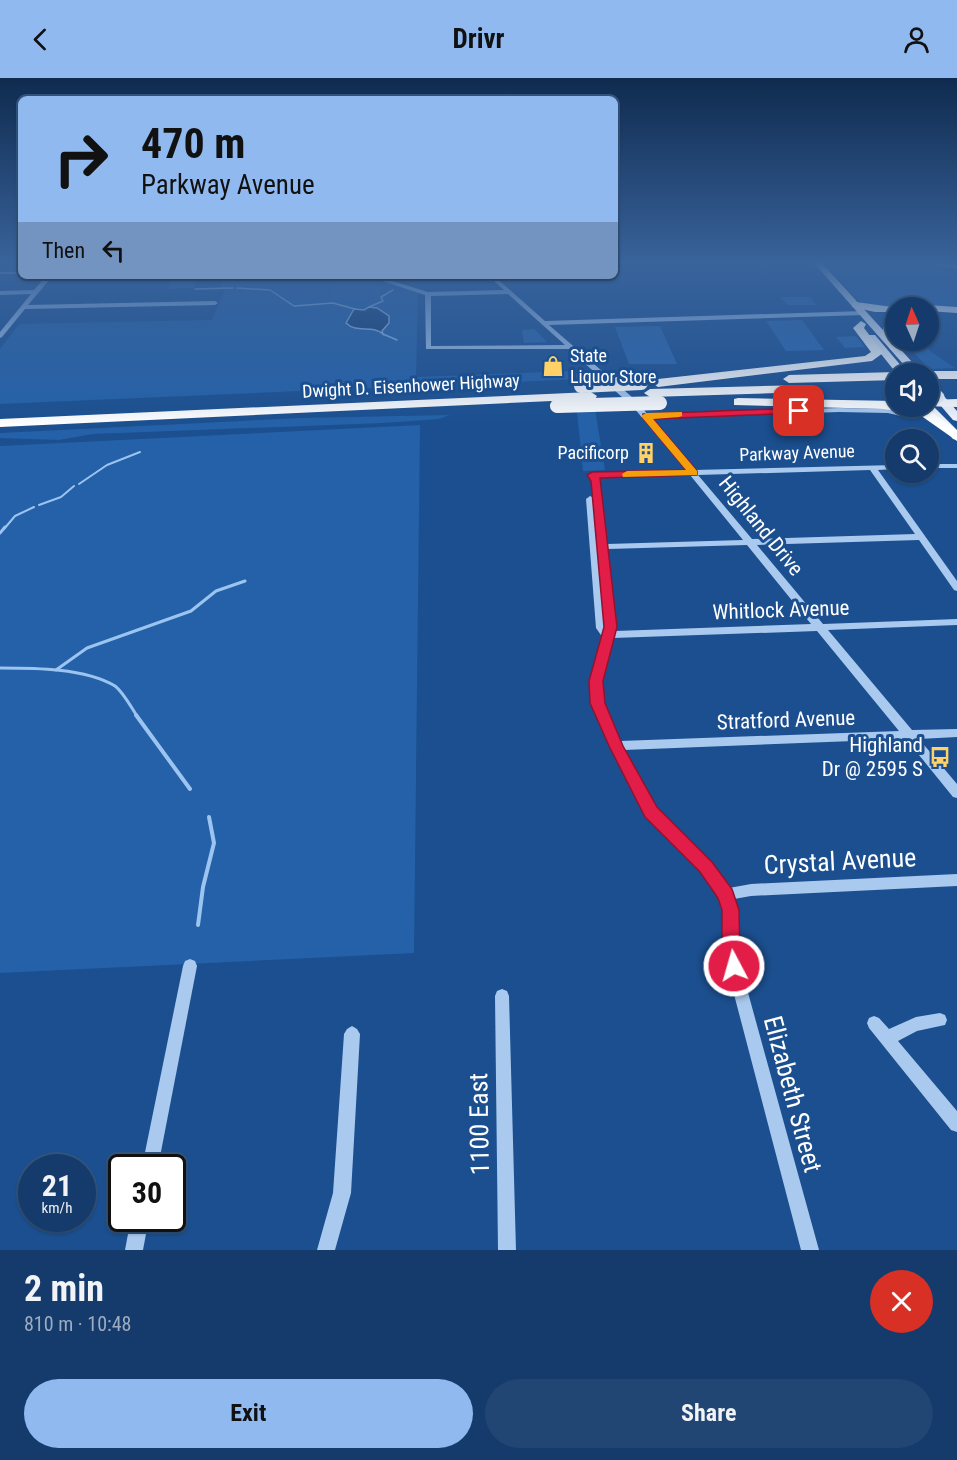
<!DOCTYPE html>
<meta charset="utf-8">
<style>
body{margin:0;font-family:"Roboto Condensed",sans-serif;background:#214673;color:#f1f3f6;height:100vh;display:flex;flex-direction:column;font-size:22px;white-space:nowrap}
*{box-sizing:border-box;margin:0}
p{font-size:20px;color:#9dadc1}
.icon{flex:none;width:33px;height:33px;fill:none;stroke:currentColor;stroke-width:2;stroke-linecap:round;stroke-linejoin:round}
.map{position:relative;height:1172px;overflow:hidden}
.details{display:flex;flex-direction:column;background:#143b6b;flex:1}
.details>*{flex:none}
.guide{position:absolute;left:18px;top:18px;width:600px;height:183px;border-radius:9px;box-shadow:0 2px 4px #0004,0 0 0 2px #33557e;background:#90b9f0;color:#111;overflow:hidden}
.needle{width:39px;rotate:357deg}
.controls{position:absolute;left:885px;top:219px;display:grid;gap:12px}
.controls a{display:grid;place-items:center;width:54px;height:54px;border-radius:50%;background:#143b6b;box-shadow:0 2px 4px #0004,0 0 0 2px #33557e;font-size:30px}
.speed{position:absolute;left:18px;top:1076px;display:flex;gap:12px;font-size:30px;font-weight:700;text-align:center}
.speed>*{display:grid;place-content:center;width:78px;height:78px;border-radius:50%;background:#143b6b;box-shadow:0 2px 4px #0004,0 0 0 2px #33557e;line-height:1}
.speed small{font-size:15px;font-weight:400}
.speed .limit{border:3px solid #111;border-radius:9px;background:#fff;color:#111}
.pin{position:absolute;display:grid;place-items:center;width:51px;height:51px;color:#fff;margin:-26px;border-radius:12px;box-shadow:0 3px 9px #0006}
.me{position:absolute;width:66px;margin:-33px;rotate:354deg;stroke-linejoin:round;filter:drop-shadow(0 0 4px #0008)}
.turn{display:flex;align-items:center;gap:21px;height:126px;padding:0 24px;font-size:27px}
.turn .icon{width:78px;height:78px;stroke-width:2.5}
.turn b{display:block;font-size:42px;line-height:51px}
.then{display:flex;align-items:center;height:57px;padding:0 24px;background:#0003;gap:12px;font-size:22px}
.round{display:grid;place-items:center;flex:none;width:63px;height:63px;border-radius:32px;background:#214673}
.headline{display:flex;align-items:center;justify-content:space-between;height:102px;padding:0 24px}
h1{font-size:36px;font-weight:700;line-height:45px}
.primary-button{display:flex;gap:12px;margin-top:auto;padding:12px 24px}
.primary-button a{flex:1;height:69px;border-radius:36px;background:#90b9f0;color:#111;font-size:24px;font-weight:700;line-height:69px;text-align:center}
.primary-button a+a{background:#214673;color:#f1f3f6}
header{display:flex;justify-content:space-between;align-items:center;height:78px;padding:0 24px;background:#90b9f0;color:#111;font-size:27px;font-weight:700}
.map>svg:first-child{display:block}
.green{fill:#2461a8}
.water{fill:#123a6d;stroke:#9cc4f0;stroke-width:1.5}
.lines{fill:none;stroke-linecap:round;stroke-linejoin:round}
.stream-far3{stroke:#9cc4f0;stroke-width:1.5}
.stream-far2{stroke:#9cc4f0;stroke-width:2}
.stream-far1{stroke:#9cc4f0;stroke-width:3}
.stream{stroke:#9cc4f0;stroke-width:4}
.building{fill:#2a66ad}
.minor{fill:#a9c9ee;fill-rule:evenodd}
.major{fill:#f0f6ff;fill-rule:evenodd}
.highway{fill:#fff;fill-rule:evenodd}
.tram{stroke:#fff;stroke-width:1.5}
.major-bridge{stroke:#f0f6ff;stroke-width:11}
.highway-bridge{stroke:#fff;stroke-width:14}
.route{fill:#e11d48;stroke:#92132f;stroke-width:1.5}
.slow{fill:#f59e0b}
.labels{text-anchor:middle;stroke-width:6;stroke-linejoin:round;paint-order:stroke}
.far-poi-label{font-size:18px;fill:#fff;stroke:#1b4f8f;text-anchor:start}
.far-street-label{font-size:18px;fill:#fff;stroke:#1b4f8f}
.street-label{font-size:21px;fill:#fff;stroke:#1b4f8f}
.poi-label{font-size:21px;fill:#fff;stroke:#1b4f8f;text-anchor:end}
.near-street-label{font-size:26px;fill:#fff;stroke:#1b4f8f}
</style>
<header><svg class="icon" aria-label="back" viewBox="0 0 24 24"><path d="M15 5l-7 7 7 7"/></svg>Drivr<svg class="icon" aria-label="person" viewBox="0 0 24 24"><circle cx="12" cy="8" r="4"/><path d="M4 21q1-7 8-7t8 7"/></svg></header>
<div class="map">
<svg width="957" height="1172" viewBox="0 0 957 1172">
<rect width="100%" height="100%" fill="#1b4f8f"/>
<!-- green -->
<g class="green">
<path d="M824,184H957V230C934,225 879,235 863,226C854,221 833,193 824,184Z"/>
<path d="M225,198H356L385,204L418,215L416,299L573,293L581,301L0,326V271L19,246L212,242L225,211L219,210Z"/>
<path d="M903,263H923L930,273L955,290L929,291Z"/>
<path d="M595,331L605,392L583,393L577,334L573,332Z"/>
<path d="M450,337L439,341L383,345L93,356L59,362L0,360V355L300,340Z"/>
<path d="M420,347L414,875L0,895V368Z"/>
</g>
<!-- water -->
<path class="water" d="M369,229L377,230L389,238V245L382,253L383,256C372,246 357,256 346,245L354,231L364,232Z"/>
<g class="lines">
<!-- stream-far3 -->
<g class="stream-far3">
<path d="M237,210L270,212L294,228L333,225L355,231"/>
<path d="M195,211L233,210"/>
<path d="M369,229L383,223L381,219L393,212"/>
<path d="M383,256L397,262"/>
</g>
<!-- stream-far2 -->
<g class="stream-far2">
<path d="M79,406L107,387L140,374"/>
<path d="M39,427L61,419L74,408"/>
<path d="M4,451L15,438L34,429"/>
</g>
<!-- stream-far1 -->
<g class="stream-far1">
<path d="M0,455L5,449"/>
<path d="M0,590C34,590 85,590 115,608C123,614 131,629 137,638"/>
<path d="M56,592L87,570L191,533L216,513L245,503"/>
</g>
<!-- stream -->
<g class="stream">
<path d="M136,637L190,711"/>
<path d="M198,847L203,809L214,765L209,739"/>
</g>
</g>
<!-- building -->
<g class="building">
<path d="M198,200L193,210L166,211L171,201Z"/>
<path d="M334,200L373,204L378,206L383,213L371,220L333,219Z"/>
<path d="M780,219H810L816,227H787Z"/>
<path d="M802,242L824,272L786,273L766,243Z"/>
<path d="M660,248L677,286H629L615,249Z"/>
<path d="M534,251L547,264L524,265L522,252Z"/>
<path d="M856,258L865,269L845,270L836,259Z"/>
</g>
<g class="lines">
<!-- minor -->
<g class="minor">
<path d="M928,184L957,187V191L931,186Z"/>
<path d="M46,198H81L78,200L50,201L28,227L215,223L218,225L215,227L25,231L2,259L0,260V254L31,216L0,217V213L34,212Z"/>
<path d="M367,198H376L428,214L504,212L488,198H494L545,243L863,233L866,235L863,237L549,247L640,326L647,336L839,330L888,331L913,338L909,340L888,335L839,334L651,340L694,392L896,387V391L878,392L957,503V513L954,512L919,462L757,467L823,546L957,541V547L828,552L912,652L957,651V659L919,661L957,706V720L953,719L906,661L624,672L655,730L711,785L729,810L751,806L957,796V808L751,818L734,821L738,832L739,882L819,1172H801L725,882L724,832L720,820L701,793L647,738L610,668L592,625L591,603L603,560L596,550L586,421L590,418L594,420L592,403L588,397L592,395L686,392L634,330L569,271H426L425,217ZM508,216L565,267L431,268V218ZM870,392L915,456L752,461L698,397ZM690,397L743,462L607,466L600,403L598,399ZM747,467L811,546L615,553L616,549L608,471ZM817,553L899,653L620,663L602,625L601,603L613,560Z"/>
<rect x="928" y="386" width="29" height="4"/>
<path d="M190,881L195,883L197,888L158,1089H142L183,888L185,883Z"/>
<path d="M502,911L507,913L509,918L516,1172H498L495,918L497,913Z"/>
<path d="M940,935L945,937L947,942L945,947L917,953L898,963L957,1033V1054L951,1052L869,950L867,945L869,940L874,938L879,940L889,951L916,939Z"/>
<path d="M352,948L357,951L360,956L351,1115L335,1172H317L333,1115L344,956L347,951Z"/>
<path d="M131,1140H149L143,1172H125Z"/>
</g>
<!-- major -->
<g class="major">
<path d="M813,184H821L923,296H912Z"/>
<path d="M869,257H875L908,296H897L869,261Z"/>
<path d="M935,317H943L957,333V343L953,342L935,321Z"/>
<path d="M928,323L957,352V362L953,361L925,328H928Z"/>
</g>
<!-- highway -->
<g class="highway">
<path d="M856,224L900,230H896V234H875L852,229V225Z"/>
<path d="M928,227L957,229V235L928,233V230H923Z"/>
<path d="M896,237L893,258L901,270L895,273L891,272L881,258L885,244Z"/>
<path d="M861,243L866,246L864,250L883,275L872,283L658,309L652,305L658,301L865,278L871,274L853,250Z"/>
<path d="M928,293H957V301H928V296H923Z"/>
<path d="M896,294L900,296H896V302L789,305L783,301L789,297Z"/>
<path d="M805,307L811,311L809,314L650,319L644,315L650,311Z"/>
<path d="M591,314L597,318L595,321L0,349V341Z"/>
<path d="M738,320L896,323V328L928,331L957,353V363L920,337L884,331L734,327V321Z"/>
<path d="M957,321V329L923,328H928V322Z"/>
</g>
<!-- tram -->
<path class="tram" d="M0,195H21"/>
<!-- major-bridge -->
<path class="major-bridge" d="M928,307L939,319"/>
<!-- highway-bridge -->
<g class="highway-bridge">
<path d="M581,308L641,305"/>
<path d="M557,328L660,325"/>
</g>
</g>
<!-- sky -->
<linearGradient id="sky" x2="0" y2="1"><stop stop-color="#0f2b4f"/><stop offset="0.53" stop-color="#39639b"/><stop offset="1" stop-color="#39639b" stop-opacity="0"/></linearGradient>
<rect width="957" height="348" fill="url(#sky)"/>
<!-- route -->
<path class="route" d="M799,330L804,333L802,335L653,341L697,393V397L600,400L617,549L603,603L605,625L623,668L657,729L712,784L732,811L739,832L740,876L743,888L740,895L734,897L727,895L722,876V832L718,820L700,794L645,739L609,668L590,625L589,603L604,549L591,403L587,397L592,394L686,392L643,340V336Z"/>
<!-- slow -->
<path class="slow" d="M682,334V338L679,339L653,341L697,393V397L623,399L622,396L627,393L686,392L641,338L646,335Z"/>
<!-- icons -->
<defs>
<symbol id="shop-bare" viewBox="-9 -9 18 18"><path d="M-5-2.5h2.3a2.7 3.5 0 0 1 5.4 0H5L5.5 6h-11ZM-1.5-2.5h3a1.5 2.3 0 0 0-3 0Z" fill="#ffd166" stroke="#1b4f8f" stroke-width="2.5" paint-order="stroke"/></symbol>
<symbol id="building-bare" viewBox="-9 -9 18 18"><path d="M-4-6H4V6H1V3H-1V6H-4ZM-2.5-4.3h1.7v1.8h-1.7ZM.8-4.3h1.7v1.8H.8ZM-2.5-1h1.7V.8h-1.7ZM.8-1h1.7V.8H.8Z" fill="#ffd166" stroke="#1b4f8f" stroke-width="2.5" paint-order="stroke"/></symbol>
<symbol id="bus-bare" viewBox="-9 -9 18 18"><path d="M-5-6H5V4H4V6H2V4H-2V6H-4V4H-5ZM-3.5-4V0h7V-4ZM-3.5 1.2v1.5H-2V1.2ZM2 1.2v1.5H3.5V1.2Z" fill="#ffd166" stroke="#1b4f8f" stroke-width="2.5" paint-order="stroke"/></symbol>
</defs>
<g fill-rule="evenodd">
<use href="#shop-bare" x="538" y="273" width="30" height="30"/>
<use href="#building-bare" x="631" y="360" width="30" height="30"/>
<use href="#bus-bare" x="925" y="664" width="30" height="30"/>
</g>
<g class="labels">
<!-- far-poi labels -->
<g class="far-poi-label">
<text x="570" y="284">State<tspan x="570" dy="21">Liquor Store</tspan></text>
<text x="629" y="381" text-anchor="end">Pacificorp</text>
</g>
<!-- far-street labels -->
<g class="far-street-label">
<text transform="translate(411 308) rotate(-3)" y="6">Dwight D. Eisenhower Highway</text>
<text transform="translate(797 375) rotate(-2)" y="6">Parkway Avenue</text>
</g>
<!-- street labels -->
<g class="street-label">
<text transform="translate(761 448) rotate(51)" y="7">Highland Drive</text>
<text transform="translate(781 532) rotate(-2)" y="7">Whitlock Avenue</text>
<text transform="translate(786 642) rotate(-2)" y="7">Stratford Avenue</text>
</g>
<!-- poi labels -->
<g class="poi-label">
<text x="923" y="674">Highland<tspan x="923" dy="24">Dr @ 2595 S</tspan></text>
</g>
<!-- near-street labels -->
<g class="near-street-label">
<text transform="translate(840 783) rotate(-3)" y="9">Crystal Avenue</text>
<text transform="translate(793 1016) rotate(75)" y="9">Elizabeth Street</text>
<text transform="translate(479 1046) rotate(-91)" y="9">1100 East</text>
</g>
</g>
</svg>
<div class="controls">
<a><svg class="needle" viewBox="-14 -14 28 28"><path d="M0-13l5 13h-10z" fill="#e53935"/><path d="M0 13l5-13h-10z" fill="#9dadc1"/></svg></a>
<a><svg class="icon" aria-label="sound" viewBox="0 0 24 24"><path d="M4 9h4l5-4v14l-5-4H4zM17 9q2 3 0 6"/></svg></a>
<a><svg class="icon" aria-label="search" viewBox="0 0 24 24"><circle cx="10" cy="10" r="6"/><path d="M15 15l6 6"/></svg></a>
</div>
<div class="speed"><div>21<small>km/h</small></div><div class="limit">30</div></div>
<div class="pin" style="left:799px;top:333px;background:#d93025"><svg class="icon" aria-label="arrive" viewBox="0 0 24 24"><path d="M6 21V4h12l-3 4 3 4H6"/></svg></div>
<svg class="me" style="left:734px;top:888px" viewBox="-20 -20 40 40"><circle r="17" fill="#e11d48" stroke="#fff" stroke-width="3"/><path d="M0-11L8 9 0 5-8 9z" fill="#fff"/></svg>
<div class="guide">
<div class="turn"><svg class="icon" aria-label="right" viewBox="0 0 24 24"><path d="M7 20v-9h11M14 6l5 5-5 5"/></svg><div><b>470 m</b>Parkway Avenue</div></div>
<div class="then">Then<svg class="icon" aria-label="left" viewBox="0 0 24 24"><path d="M17 20v-9H6M10 6l-5 5 5 5"/></svg></div>
</div>
</div>
<section class="details">
<div class="headline"><div><h1>2 min</h1><p>810 m · 10:48</p></div><a class="round" style="background:#d93025;color:#fff"><svg class="icon" aria-label="close" viewBox="0 0 24 24"><path d="M6 6l12 12M18 6L6 18"/></svg></a></div>
<div class="primary-button"><a>Exit</a><a>Share</a></div>
</section>
